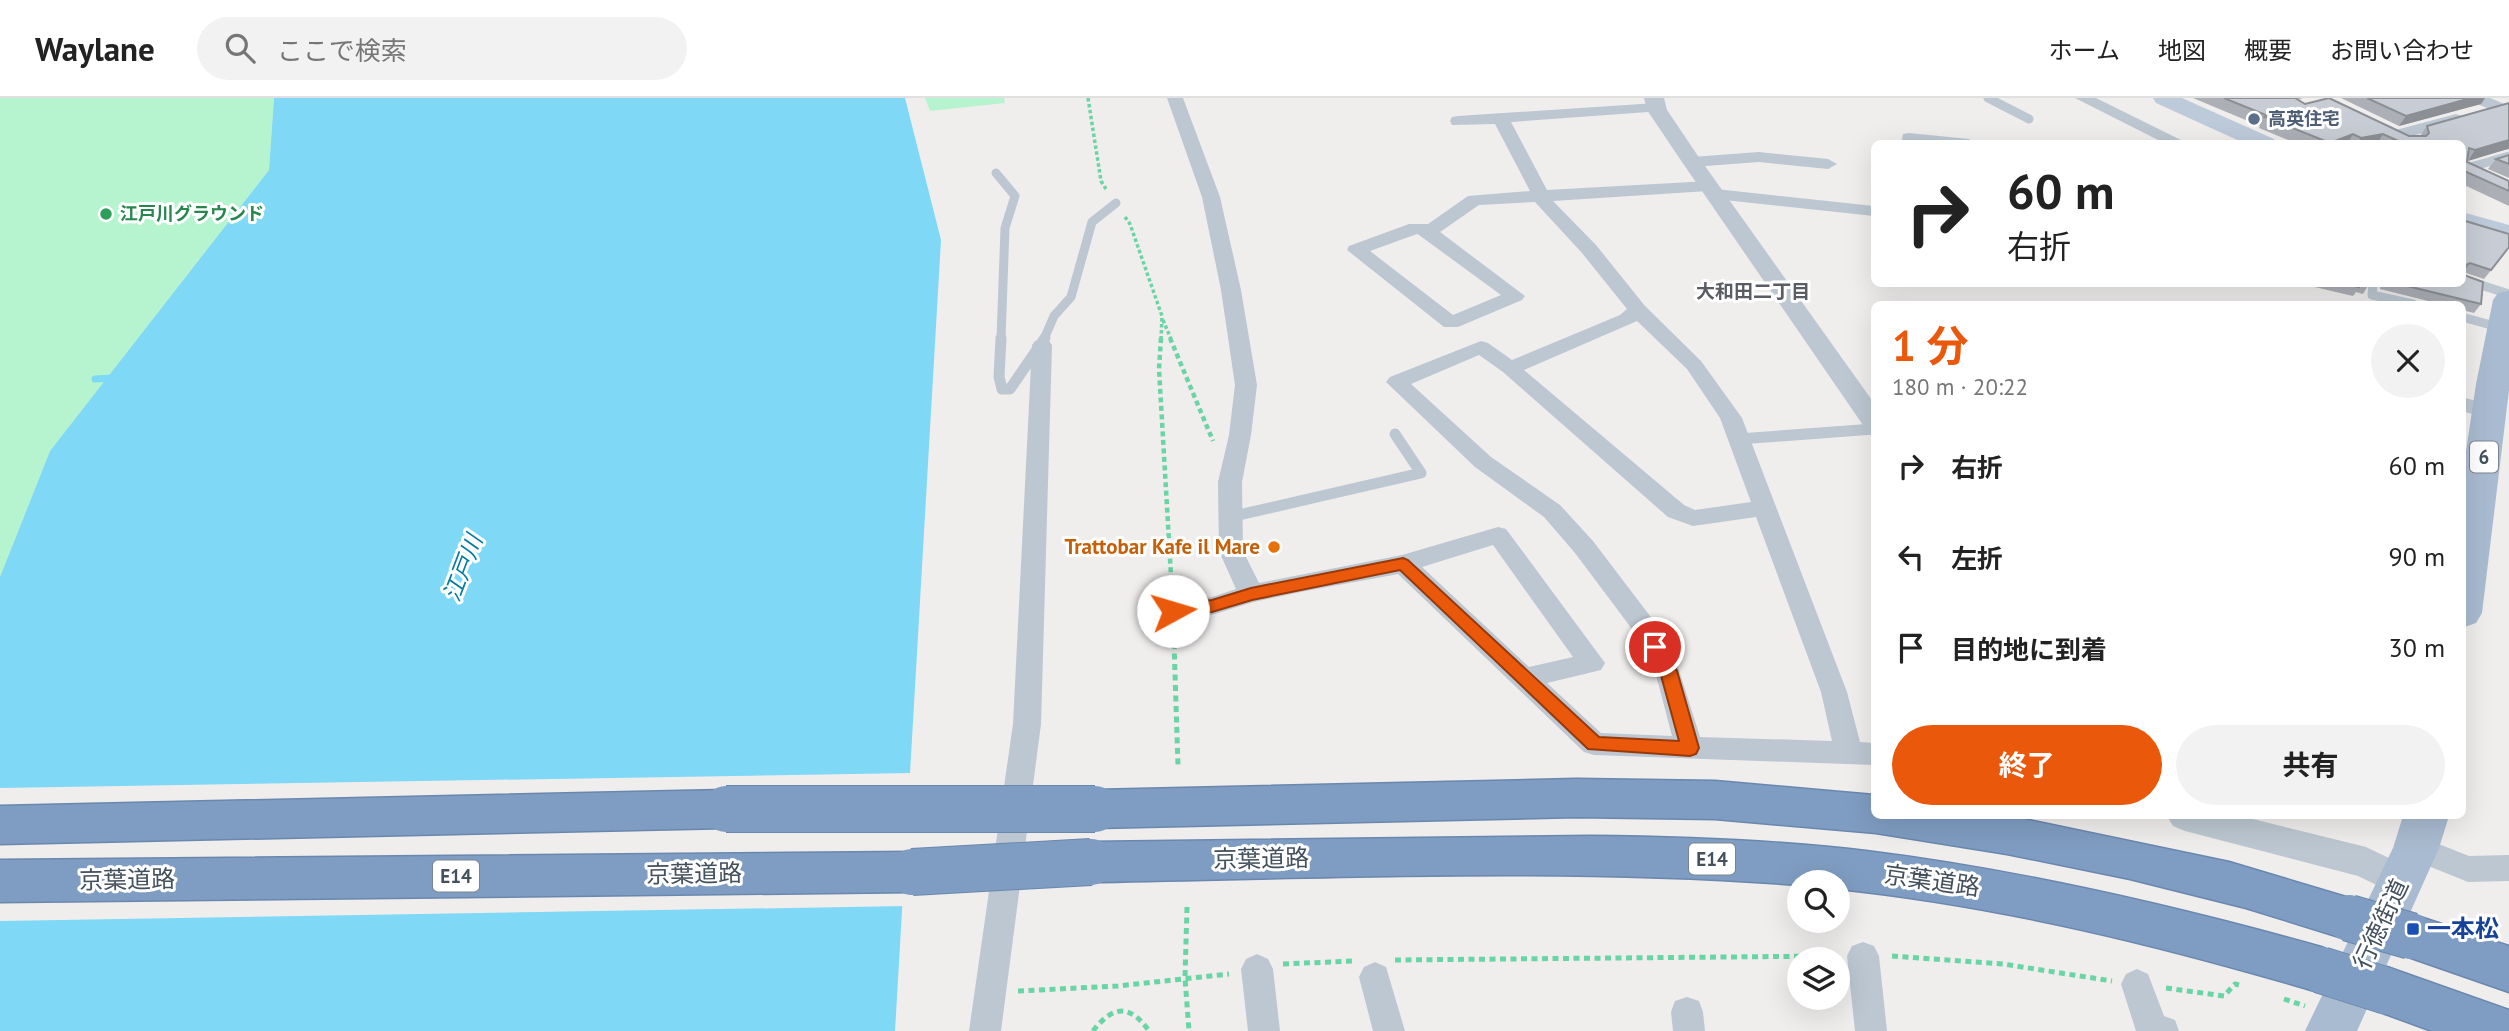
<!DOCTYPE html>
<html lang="ja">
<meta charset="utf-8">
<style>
body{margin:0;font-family:"PT Sans","Noto Sans JP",sans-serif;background:#f2f2f2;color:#222;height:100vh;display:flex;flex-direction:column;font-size:26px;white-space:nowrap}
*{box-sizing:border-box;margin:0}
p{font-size:23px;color:#767676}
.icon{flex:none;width:38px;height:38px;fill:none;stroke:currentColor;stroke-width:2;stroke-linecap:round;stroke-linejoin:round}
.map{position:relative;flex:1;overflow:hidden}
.sheet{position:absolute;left:1871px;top:203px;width:595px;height:518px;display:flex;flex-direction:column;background:#fff;border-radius:10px;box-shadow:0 7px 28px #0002}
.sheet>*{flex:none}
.top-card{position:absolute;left:1871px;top:42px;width:595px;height:147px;border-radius:10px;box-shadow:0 7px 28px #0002;background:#fff;color:#222;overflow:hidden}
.fabs{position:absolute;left:1787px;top:772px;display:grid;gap:14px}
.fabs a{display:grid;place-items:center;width:63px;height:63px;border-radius:50%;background:#fff;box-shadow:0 7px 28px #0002;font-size:35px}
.pin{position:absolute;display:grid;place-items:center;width:60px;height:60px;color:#fff;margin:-30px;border:4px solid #fff;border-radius:50%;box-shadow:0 2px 7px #0007}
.me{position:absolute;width:77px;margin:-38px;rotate:84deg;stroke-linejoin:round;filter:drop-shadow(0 0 5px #0008)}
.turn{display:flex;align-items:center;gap:24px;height:147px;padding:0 21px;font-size:32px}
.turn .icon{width:91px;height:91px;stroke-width:2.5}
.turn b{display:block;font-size:49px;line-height:60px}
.round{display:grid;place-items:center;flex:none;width:74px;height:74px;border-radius:37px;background:#f2f2f2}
.summary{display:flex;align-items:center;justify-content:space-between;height:119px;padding:0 21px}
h1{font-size:42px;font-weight:700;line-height:52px;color:#ea580c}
.button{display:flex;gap:14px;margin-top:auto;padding:14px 21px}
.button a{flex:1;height:80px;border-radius:42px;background:#ea580c;color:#fff;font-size:28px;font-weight:700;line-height:80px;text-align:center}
.button a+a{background:#f2f2f2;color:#222}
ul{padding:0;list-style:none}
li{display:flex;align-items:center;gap:21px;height:91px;padding:0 21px}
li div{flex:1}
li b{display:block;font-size:26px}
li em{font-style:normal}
header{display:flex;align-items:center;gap:42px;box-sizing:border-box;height:98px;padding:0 35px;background:#fff;border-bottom:2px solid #e0e0e0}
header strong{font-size:33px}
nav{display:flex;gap:38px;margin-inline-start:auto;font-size:24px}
.search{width:490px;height:63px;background:#f2f2f2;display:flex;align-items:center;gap:18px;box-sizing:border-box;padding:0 24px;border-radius:38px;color:#767676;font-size:26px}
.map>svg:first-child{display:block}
.green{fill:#b6f4d0}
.water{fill:#7ed8f6}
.pier{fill:#f0eded}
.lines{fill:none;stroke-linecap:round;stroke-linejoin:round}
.stream{stroke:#7ed8f6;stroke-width:7}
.motorway-casing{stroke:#6a88ae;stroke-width:3}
.path-far2{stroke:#6ad5a4;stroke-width:3.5;stroke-dasharray:3.5 2.5;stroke-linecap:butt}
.path-far1{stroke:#6ad5a4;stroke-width:4.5;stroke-dasharray:5 3.5;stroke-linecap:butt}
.path{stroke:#6ad5a4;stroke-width:5;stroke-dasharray:6 4.5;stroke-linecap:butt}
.service-far1{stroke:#bcc7d1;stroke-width:9}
.service{stroke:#bcc7d1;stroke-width:11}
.minor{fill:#bcc7d1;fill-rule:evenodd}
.tertiary{fill:#bcc7d1;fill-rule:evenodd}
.secondary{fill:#bdcad9;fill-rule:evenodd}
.primary{fill:#a9bbd0;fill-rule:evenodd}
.motorway{fill:#7f9dc2;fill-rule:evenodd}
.motorway-bridge-casing{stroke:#6a88ae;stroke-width:48;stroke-linecap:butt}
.motorway-bridge{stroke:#7f9dc2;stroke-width:46}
.wall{fill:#acafb6}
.shaded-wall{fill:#8c8f94}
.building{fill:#c8ccd4;stroke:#8c8f94;stroke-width:2}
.route{fill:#ea580c;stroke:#983908;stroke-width:2}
.service-dot{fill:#5c6f8a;stroke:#fff;stroke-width:2.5}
.leisure-dot{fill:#2e9e5b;stroke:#fff;stroke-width:2.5}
.food-dot{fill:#e8710a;stroke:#fff;stroke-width:2.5}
.transit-dot{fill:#1a4fb4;stroke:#fff;stroke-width:2.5}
.labels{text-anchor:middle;stroke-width:6;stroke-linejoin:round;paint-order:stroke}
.far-service-label{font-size:18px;font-weight:bold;fill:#4e5e75;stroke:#fff;text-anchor:start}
.far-leisure-label{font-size:18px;font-weight:bold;fill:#27864d;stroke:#fff;text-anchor:start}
.far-neighbourhood-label{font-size:19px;font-weight:bold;fill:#595d63;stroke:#fff}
.shield{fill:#fff;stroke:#7b848e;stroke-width:2}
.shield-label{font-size:19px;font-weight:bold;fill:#43505d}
.food-label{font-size:21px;font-weight:bold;fill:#c56008;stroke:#fff;text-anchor:end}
.water-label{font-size:23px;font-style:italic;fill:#027ba3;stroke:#fff}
.near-street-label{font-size:24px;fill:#43505d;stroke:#fff}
.near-transit-label{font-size:24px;font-weight:bold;fill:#164399;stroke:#fff;text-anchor:start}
</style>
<header>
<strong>Waylane</strong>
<div class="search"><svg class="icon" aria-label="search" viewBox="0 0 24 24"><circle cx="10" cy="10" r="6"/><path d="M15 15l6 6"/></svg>ここで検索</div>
<nav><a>ホーム</a><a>地図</a><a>概要</a><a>お問い合わせ</a></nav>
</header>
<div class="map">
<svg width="2509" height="933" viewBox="0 0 2509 933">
<rect width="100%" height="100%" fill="#f0eded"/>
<!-- green -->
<g class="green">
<path d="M0,0H274L269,72L50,353L0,479Z"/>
<path d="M925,0H1004L1005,5L930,13Z"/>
</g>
<!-- water -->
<path class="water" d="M274,0H905L941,142L895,933H0V479L50,353L269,72Z"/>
<!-- pier -->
<path class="pier" d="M913,675L906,808L0,823V690Z"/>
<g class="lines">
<!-- stream -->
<path class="stream" d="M95,281L116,280"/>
<defs>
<g id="motorway">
<path d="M1576,681L1715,683L1874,697V718H2009L2229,764L2366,805L2373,820L2366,835L2349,842L2246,810L2130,781L2007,756L1876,735L1715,721L1576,719L1095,730L1079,724L1072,711L1079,698L1095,692Z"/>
<path d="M726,692L742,698L749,711L742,724L726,730L0,746V708Z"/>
<path d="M1591,738C1683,739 1775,742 1866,753C2020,772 2171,807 2321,849L2339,856L2346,872L2339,888L2321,895C2163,848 2002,808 1838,791V784H1799V787C1564,769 1326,780 1091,784L1074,778L1068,764L1074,750L1091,744Z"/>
<path d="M912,754L929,760L936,774L929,788L912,794L0,804V762Z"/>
<path d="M2411,816L2509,848V894L2394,854L2386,838L2394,822Z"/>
<path d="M2387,869L2509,912V933H2432L2369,910L2362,893L2369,876Z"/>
</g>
</defs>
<!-- motorway casing -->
<use href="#motorway" class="motorway-casing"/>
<!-- path-far2 -->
<g class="path-far2">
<path d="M1088,0L1101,83L1106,91"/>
<path d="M1125,119L1130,126L1162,218L1161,241"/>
<path d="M1163,222L1171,241"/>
</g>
<!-- path-far1 -->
<g class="path-far1">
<path d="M1161,240L1159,271L1172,495"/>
<path d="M1170,240L1213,343"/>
<path d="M1174,535V546"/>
</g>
<!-- path -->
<g class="path">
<path d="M1174,545L1178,667"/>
<path d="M1187,809L1185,880L1189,933"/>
<path d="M1892,858L2003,866L2112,883"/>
<path d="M1395,862L1834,858"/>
<path d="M1283,866L1354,863"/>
<path d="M2166,890L2224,898L2235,886L2239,887"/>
<path d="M1018,893L1118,888L1229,876"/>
<path d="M2284,901L2305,908"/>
<path d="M1093,933C1113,907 1130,906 1149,933"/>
</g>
<!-- service-far1 -->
<g class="service-far1">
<path d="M1988,0L2029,21"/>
<path d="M2467,70L2509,58"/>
<path d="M996,75L1015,98L1005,130L1001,241"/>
<path d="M2462,181L2509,196"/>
<path d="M2373,186L2372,197L2413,206"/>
<path d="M2462,219L2502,230"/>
<path d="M1044,241L1054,218L1071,199L1092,124L1116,105"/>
</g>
<!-- service -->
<g class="service">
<path d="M1001,240L999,279L1002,291H1010L1045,240"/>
<path d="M1739,341L1874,331"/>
<path d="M1230,419L1421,375L1395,336"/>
</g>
<!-- minor -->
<g class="minor">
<path d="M1167,0H1183L1220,99L1241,192L1257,287L1251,337L1242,384L1243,453L1259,485L1402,457L1498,429L1506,431L1605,565L1601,572L1547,585L1601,635L1672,638L1655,573L1632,531L1575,455L1544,419L1475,369L1386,284L1390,279L1481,243L1488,245L1512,262L1620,217L1627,211L1582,155L1535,104L1479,107L1440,134L1525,198L1522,202L1458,229H1444L1347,152L1349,148L1409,126H1428L1468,98L1530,93L1495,26L1452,27L1450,23L1452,19L1458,18L1656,5L1662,7L1664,10L1662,13L1511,24L1547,92L1709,83L1715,84L1718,88L1716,91L1874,108V118L1715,101L1709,100L1706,96L1708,93L1553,103L1596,147L1645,208L1701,263L1742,320L1847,594L1860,644L1874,645V667L1594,657L1584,654L1398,476C1350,485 1302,493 1254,504C1226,511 1193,528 1164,520L1160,513L1164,506L1212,499L1236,491L1219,453L1218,384L1229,337L1235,287L1221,192L1202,99ZM1417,136L1419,137L1501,197L1453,217L1370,153ZM1637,223L1687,271L1720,320L1751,404L1695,412L1684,407L1524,272ZM1479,257L1503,274L1668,419L1693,428L1756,419L1821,594L1832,643L1700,639L1677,566L1650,518L1593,443L1560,407L1491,359L1411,286ZM1493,447L1573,559L1529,569L1422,469Z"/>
<path d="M2075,0H2096L2189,46H2166Z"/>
<path d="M2468,0H2490L2509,8V19L2470,3Z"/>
<path d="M2456,16L2462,18L2464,21L2462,24L2398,42L2390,37L2392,33Z"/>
<path d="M1909,35L1969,41L1977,46H1901L1903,36Z"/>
<path d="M1759,54L1828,61L1837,66L1828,71L1759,64L1692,69L1683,64L1692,59Z"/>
<path d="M1042,241L1049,243L1052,247L1041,626L1001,933H969L1013,626L1032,247L1035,243Z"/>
<path d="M2462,299L2498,309L2501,314L2498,319L2490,321L2462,313Z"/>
<path d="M2416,737L2469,758L2509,757V783L2468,784L2406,759L2401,750L2406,741Z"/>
<path d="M1863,844L1874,848L1879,858L1887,933H1855L1847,858L1852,848Z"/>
<path d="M1257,856L1268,861L1273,871L1280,933H1248L1241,871L1246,861Z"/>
<path d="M1375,864L1386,869L1405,933H1373L1359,879L1364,869Z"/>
<path d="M2137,871L2148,876L2164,918L2175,922L2179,933H2136L2121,886L2126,876Z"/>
<path d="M1687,899L1699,903L1703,914L1705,933H1673L1671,914L1675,903Z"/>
</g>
<!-- tertiary -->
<g class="tertiary">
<path d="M1644,0H1664L1667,12L1700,61L1874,305V332L1865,330L1682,64L1647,12Z"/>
<path d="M2167,718H2241L2366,749L2414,772L2419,783L2414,794L2401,799L2358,778L2185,733L2173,728Z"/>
</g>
<!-- secondary -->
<g class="secondary">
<path d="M2153,0H2182L2274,41L2277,46H2246L2156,5Z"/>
<path d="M2462,114L2509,127V143L2462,129Z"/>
</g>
<!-- primary -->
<g class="primary">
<path d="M2509,193V292L2482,515L2476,525L2462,530V380L2476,286L2493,202L2498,195Z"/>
<path d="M2403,718H2449L2439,750L2357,933H2305L2393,750Z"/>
</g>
<!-- motorway -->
<use href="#motorway" class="motorway"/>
<defs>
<g id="motorway-bridge">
<path d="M726,711H1095"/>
<path d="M912,774L1091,764"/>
<path d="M2349,820L2411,838"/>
<path d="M2321,872L2387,893"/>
</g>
</defs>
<!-- motorway-bridge casing -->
<use href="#motorway-bridge" class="motorway-bridge-casing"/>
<!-- motorway-bridge -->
<use href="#motorway-bridge" class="motorway-bridge"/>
</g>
<!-- wall -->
<g class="wall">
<path d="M2193,0H2303L2297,2L2305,6L2409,38H2420L2427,28L2509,5V52L2508,51L2467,62L2462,72V46H2298L2259,30L2260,28Z"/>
<path d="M2341,0H2485L2481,6L2399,28Z"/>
<path d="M2509,57V80L2488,71L2496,61Z"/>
<path d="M2462,72L2509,93V108L2462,86Z"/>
<path d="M2462,122L2509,150L2484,181L2463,174L2481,206L2474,215L2462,212V206H2440L2380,191V186H2462Z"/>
<path d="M2307,186H2369L2363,196L2356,194L2353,198L2306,187Z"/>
</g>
<!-- shaded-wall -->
<g class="shaded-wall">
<path d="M2471,0H2485L2481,6L2399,28L2406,18Z"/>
<path d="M2353,36L2347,46L2330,45Z"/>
<path d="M2383,36L2377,46H2357L2361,40Z"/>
<path d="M2509,42V49L2508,51L2468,63L2475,52Z"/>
<path d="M2470,165L2463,174L2462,169Z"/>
</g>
<!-- building -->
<g class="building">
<path d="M2224,0H2295L2305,6L2329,0L2409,38H2426L2429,35L2427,28L2509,5V42L2475,52L2469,50L2467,64L2509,83V93L2462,72V46H2405L2383,36L2361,40L2353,36L2330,45L2265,19L2268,18Z"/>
<path d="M2367,0H2471L2406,18Z"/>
<path d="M2509,57V66L2496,61Z"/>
<path d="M2462,122L2509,136V149L2491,172L2470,165L2462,169Z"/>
<path d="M2462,169L2464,177L2483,184L2481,206L2399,186H2462Z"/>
<path d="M2344,186H2360L2359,189Z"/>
</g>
<!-- route -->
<path class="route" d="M1403,460L1408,462L1599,639L1679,643L1660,574L1646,549L1649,545H1661L1677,573L1699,650L1696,656L1690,658L1588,651L1400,472L1252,502L1212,514L1173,519L1165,513L1173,507L1212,502L1251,490Z"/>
<!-- markers -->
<circle class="service-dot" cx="2254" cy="21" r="7"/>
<circle class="leisure-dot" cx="106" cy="116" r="7"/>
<circle class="food-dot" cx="1274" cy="449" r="7"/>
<rect class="transit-dot" x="2406" y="824" width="14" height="14" rx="3.5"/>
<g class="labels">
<!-- far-service labels -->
<g class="far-service-label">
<text x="2268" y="27">高英住宅</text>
</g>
<!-- far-leisure labels -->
<g class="far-leisure-label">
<text x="120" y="122">江戸川グラウンド</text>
</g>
<!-- far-neighbourhood labels -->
<g class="far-neighbourhood-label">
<text x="1753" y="200">大和田二丁目</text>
</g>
<!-- shield labels -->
<g class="shield">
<rect x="2470" y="343.5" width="28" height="31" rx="5"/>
<rect x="1689" y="745.5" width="46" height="31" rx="5"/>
<rect x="433" y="762.5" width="46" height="31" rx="5"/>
</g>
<g class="shield-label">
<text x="2484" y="366">6</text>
<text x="1712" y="768">E14</text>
<text x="456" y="785">E14</text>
</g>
<!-- food labels -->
<g class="food-label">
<text x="1260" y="456">Trattobar Kafe il Mare</text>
</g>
<!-- water labels -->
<g class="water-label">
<text transform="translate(463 470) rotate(-69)" y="8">江戸川</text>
</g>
<!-- near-street labels -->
<g class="near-street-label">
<text transform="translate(1261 761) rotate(-1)" y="8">京葉道路</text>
<text transform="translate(694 776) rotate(-1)" y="8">京葉道路</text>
<text transform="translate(127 782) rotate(-1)" y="8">京葉道路</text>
<text transform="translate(1932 783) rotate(8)" y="8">京葉道路</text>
<text transform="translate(2381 826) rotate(-65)" y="8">行徳街道</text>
</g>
<!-- near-transit labels -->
<g class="near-transit-label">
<text x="2427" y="839">一本松</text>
</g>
</g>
</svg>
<div class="fabs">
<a><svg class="icon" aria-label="search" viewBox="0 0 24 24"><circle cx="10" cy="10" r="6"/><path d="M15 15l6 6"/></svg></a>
<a><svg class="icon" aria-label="layers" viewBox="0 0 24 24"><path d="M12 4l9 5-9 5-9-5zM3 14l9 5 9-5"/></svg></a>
</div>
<div class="pin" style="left:1655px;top:549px;background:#d93025"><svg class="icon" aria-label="arrive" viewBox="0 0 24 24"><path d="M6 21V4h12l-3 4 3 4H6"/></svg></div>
<svg class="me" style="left:1173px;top:513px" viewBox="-20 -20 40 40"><circle r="19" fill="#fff"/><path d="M0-13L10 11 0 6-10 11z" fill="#ea580c"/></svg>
<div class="top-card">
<div class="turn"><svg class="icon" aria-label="right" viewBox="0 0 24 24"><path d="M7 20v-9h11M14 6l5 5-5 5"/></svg><div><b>60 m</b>右折</div></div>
</div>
<section class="sheet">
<div class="summary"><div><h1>1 分</h1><p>180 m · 20:22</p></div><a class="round"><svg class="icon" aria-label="close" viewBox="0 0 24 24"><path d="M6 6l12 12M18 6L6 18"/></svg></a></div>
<ul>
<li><svg class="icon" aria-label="right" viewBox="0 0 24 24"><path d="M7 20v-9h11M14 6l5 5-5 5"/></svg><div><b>右折</b></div><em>60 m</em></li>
<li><svg class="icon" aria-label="left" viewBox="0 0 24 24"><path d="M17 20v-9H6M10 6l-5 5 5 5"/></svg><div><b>左折</b></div><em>90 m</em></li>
<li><svg class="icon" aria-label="arrive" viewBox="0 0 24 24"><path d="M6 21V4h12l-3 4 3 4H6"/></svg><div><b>目的地に到着</b></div><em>30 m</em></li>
</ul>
<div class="button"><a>終了</a><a>共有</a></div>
</section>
</div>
